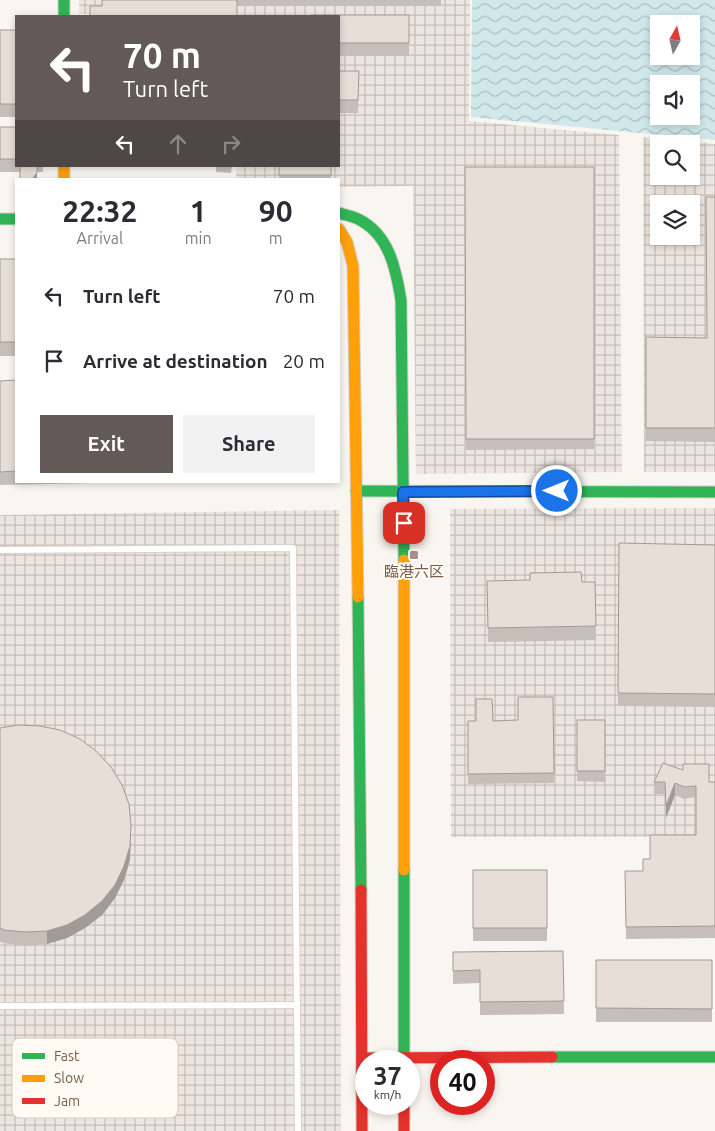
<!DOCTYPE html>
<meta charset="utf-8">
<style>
body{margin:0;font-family:Ubuntu,"Noto Sans JP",sans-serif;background:#f2f2f3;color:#2b2b33;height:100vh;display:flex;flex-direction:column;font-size:19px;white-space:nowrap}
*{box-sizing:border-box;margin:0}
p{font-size:16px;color:#7c7c81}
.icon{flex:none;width:28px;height:28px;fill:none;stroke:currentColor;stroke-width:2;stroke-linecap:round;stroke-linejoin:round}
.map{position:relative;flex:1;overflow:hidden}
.panel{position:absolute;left:15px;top:178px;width:325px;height:305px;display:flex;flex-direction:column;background:#fff;border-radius:0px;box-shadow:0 2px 8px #0003}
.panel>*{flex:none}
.hud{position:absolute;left:15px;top:15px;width:325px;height:152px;border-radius:0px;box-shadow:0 2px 8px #0003;background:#625958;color:#fff;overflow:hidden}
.needle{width:32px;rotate:8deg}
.fabs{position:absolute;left:650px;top:15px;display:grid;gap:10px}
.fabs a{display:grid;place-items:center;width:50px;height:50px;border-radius:0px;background:#fff;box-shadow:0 2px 8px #0003;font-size:25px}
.speed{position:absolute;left:355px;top:1050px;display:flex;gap:10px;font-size:25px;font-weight:700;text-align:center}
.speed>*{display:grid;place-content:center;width:65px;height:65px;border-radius:50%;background:#fff;box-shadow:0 2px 8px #0003;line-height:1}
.speed small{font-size:12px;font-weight:400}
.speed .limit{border:8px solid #d22;background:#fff;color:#111}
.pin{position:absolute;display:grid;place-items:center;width:42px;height:42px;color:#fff;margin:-21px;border-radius:10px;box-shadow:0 2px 8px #0006}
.me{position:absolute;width:55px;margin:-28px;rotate:270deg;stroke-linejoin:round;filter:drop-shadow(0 0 4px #0008)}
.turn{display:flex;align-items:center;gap:18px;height:105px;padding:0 25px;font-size:22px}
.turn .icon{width:65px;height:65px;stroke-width:2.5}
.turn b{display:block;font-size:35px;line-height:42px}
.lanes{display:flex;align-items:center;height:48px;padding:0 25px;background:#0003;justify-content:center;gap:25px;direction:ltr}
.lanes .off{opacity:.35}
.eta{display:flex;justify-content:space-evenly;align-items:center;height:85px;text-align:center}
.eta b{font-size:30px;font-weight:700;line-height:35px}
.cta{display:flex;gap:10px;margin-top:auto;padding:10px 25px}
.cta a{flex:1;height:58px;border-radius:0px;background:#625958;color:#fff;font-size:20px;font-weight:700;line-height:58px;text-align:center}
.cta a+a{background:#f2f2f3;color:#2b2b33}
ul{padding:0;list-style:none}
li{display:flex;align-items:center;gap:15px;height:65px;padding:0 25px}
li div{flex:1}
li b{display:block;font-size:19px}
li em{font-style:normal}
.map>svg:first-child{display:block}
.industrial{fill:url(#industrial-grid);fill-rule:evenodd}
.water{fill:url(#water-waves);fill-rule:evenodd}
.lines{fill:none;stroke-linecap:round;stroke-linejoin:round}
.lane-casing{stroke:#d7d1cb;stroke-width:8}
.fast-casing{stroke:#d9d2cb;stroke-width:13}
.slow-casing{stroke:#d9d2cb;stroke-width:13}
.jam-casing{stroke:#d9d2cb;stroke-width:13}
.lane{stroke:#fefefd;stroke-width:6}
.fast{stroke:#30b455;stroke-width:11}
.slow{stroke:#ff9f0a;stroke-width:11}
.jam{stroke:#e5322d;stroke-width:11}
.wall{fill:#c6bfb9}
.shaded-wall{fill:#a19b96}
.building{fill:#e6ded7;stroke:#a19b96}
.route-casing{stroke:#114b97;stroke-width:12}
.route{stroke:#1a73e8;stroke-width:9}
.poi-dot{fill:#a69286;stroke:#fffaf3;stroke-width:2}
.labels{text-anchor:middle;stroke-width:4;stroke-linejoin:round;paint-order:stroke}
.poi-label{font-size:15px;fill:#7a5c4d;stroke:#fffaf3}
.key{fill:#fffaf3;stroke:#d7cbc1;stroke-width:1}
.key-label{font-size:14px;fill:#7a5c4d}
</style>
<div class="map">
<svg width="715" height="1131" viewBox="0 0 715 1131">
<defs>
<pattern id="industrial-grid" width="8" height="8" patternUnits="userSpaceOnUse" patternTransform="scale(1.25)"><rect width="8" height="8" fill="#ede5e0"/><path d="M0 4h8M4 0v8" fill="none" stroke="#c5bdb8"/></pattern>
<pattern id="water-waves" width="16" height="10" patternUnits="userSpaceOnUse" patternTransform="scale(1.25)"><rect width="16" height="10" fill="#d0e8ea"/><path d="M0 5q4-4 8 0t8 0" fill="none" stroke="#aebfc0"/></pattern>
</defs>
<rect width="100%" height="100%" fill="#f9f5f0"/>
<!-- industrial -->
<g class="industrial">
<path d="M79,0H470L469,121L619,135L622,472L416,474L413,186L339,187V179H236L237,166H339V16H238V14H79Z"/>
<path d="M643,137L715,144V472H644ZM659,144H691V176H659ZM659,204H691V236H659Z"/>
<path d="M715,508V837H451L450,509Z"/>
<path d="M339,510L341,1131H0V515Z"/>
</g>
<!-- water -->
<path class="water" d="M472,0H715V140L471,117ZM659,24H691V56H659ZM659,84H691V116H659Z"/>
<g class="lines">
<defs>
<g id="lane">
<path d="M0,550L293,548L298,1131"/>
<path d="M0,1006L297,1005"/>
</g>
<g id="fast">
<path d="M64,0V16"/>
<path d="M339,213C345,215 352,216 358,219C389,234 396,269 401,300L404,560"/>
<path d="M0,219H16"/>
<path d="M356,491L715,492"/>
<path d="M358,597L361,890"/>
<path d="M404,870V1061"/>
<path d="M552,1057H715"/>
</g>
<g id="slow">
<path d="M64,166V179"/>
<path d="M339,229L347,242L353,266L358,597"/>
<path d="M404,560V870"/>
</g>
<g id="jam">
<path d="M361,890L362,1131"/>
<path d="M362,1058L552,1057"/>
<path d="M404,1104V1131"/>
</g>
</defs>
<!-- lane casing -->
<use href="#lane" class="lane-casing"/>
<!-- fast casing -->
<use href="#fast" class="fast-casing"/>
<!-- slow casing -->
<use href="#slow" class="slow-casing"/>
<!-- jam casing -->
<use href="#jam" class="jam-casing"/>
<!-- lane -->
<use href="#lane" class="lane"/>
<!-- fast -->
<use href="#fast" class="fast"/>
<!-- slow -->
<use href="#slow" class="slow"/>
<!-- jam -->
<use href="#jam" class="jam"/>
</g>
<!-- wall -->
<g class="wall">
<rect x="102" y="0" width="339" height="6"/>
<path d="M409,15V56H339V16Z"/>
<rect x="0" y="30" width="16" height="87"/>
<path d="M339,71H359L358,113H339Z"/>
<path d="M0,127H16V166H43V172H37V179L20,172H0Z"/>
<path d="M216,166H232L231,173L216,172Z"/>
<rect x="279" y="166" width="52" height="13"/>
<path d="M465,167H594V449L466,450Z"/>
<path d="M715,197V442L646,441V337L707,338Z"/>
<rect x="0" y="259" width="16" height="97"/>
<path d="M16,380V481H185L0,485V381Z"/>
<path d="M619,543L715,545V707L618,706Z"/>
<path d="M487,581L595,582L596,640L488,642Z"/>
<path d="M553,697L554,783L468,784V721L518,720Z"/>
<path d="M605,720V782L577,781V771Z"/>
<path d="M0,728L131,839L130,860L124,880L115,898L102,915L85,928L67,938L47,944L25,946L4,943L0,942Z"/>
<path d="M654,782H715V938L626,939L625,871H643L696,835V797L684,799L675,795L666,818L665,794H654Z"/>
<rect x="473" y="870" width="74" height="71"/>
<path d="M563,951L564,1014L480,1015V983L453,984V952Z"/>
<rect x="596" y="960" width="116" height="62"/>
</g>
<!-- shaded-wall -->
<g class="shaded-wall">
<path d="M37,173V179H32Z"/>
<path d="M675,783V795L666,818V806Z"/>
<path d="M131,825L130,860L124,880L115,898L102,915L85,928L67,938L47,944V931Z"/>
</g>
<!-- building -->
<g class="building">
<path d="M102,0H237V16H90V6H102Z"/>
<path d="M311,15H409V43H339V16H311Z"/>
<rect x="0" y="30" width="16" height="74"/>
<path d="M339,71H359L358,100H339Z"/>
<rect x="0" y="127" width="16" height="32"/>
<path d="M20,166H37V173L32,179H20Z"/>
<rect x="279" y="166" width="52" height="9"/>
<path d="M465,167H594V439H466Z"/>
<path d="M706,197H715V428H646V337L707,338Z"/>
<rect x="0" y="259" width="16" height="83"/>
<path d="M16,380V471L0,472V381Z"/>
<path d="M619,543L715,545V694L618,693Z"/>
<path d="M581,572L582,582H595L596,626L488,628L487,581L530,580V573Z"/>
<path d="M518,697H553L554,773L468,774V721H476V699H492L493,721L518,720Z"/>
<rect x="577" y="720" width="28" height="51"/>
<path d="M18,725L40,726L60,730L80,739L96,751L111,767L122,785L129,804L131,825L130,846L124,866L115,885L102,901L85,915L67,925L47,931L25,932L4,930L0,928V728Z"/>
<path d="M663,763L683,770V764H709V782H715V926L626,927L625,871H643V859H650V835H696V786L684,787L675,783L666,806L665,782H654Z"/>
<rect x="473" y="870" width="74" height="58"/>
<path d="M563,951L564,1001L480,1002V970L453,971V952Z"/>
<path d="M596,960H712V1009L596,1008Z"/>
</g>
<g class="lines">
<defs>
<path id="route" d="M404,523L403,492L557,491"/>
</defs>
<!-- route casing -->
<use href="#route" class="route-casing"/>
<!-- route -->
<use href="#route" class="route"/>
</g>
<!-- markers -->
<rect class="poi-dot" x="409" y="550" width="10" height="10" rx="2.5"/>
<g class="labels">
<!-- poi labels -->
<g class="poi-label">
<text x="414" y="577">臨港六区</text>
</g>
</g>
<!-- legend -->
<rect x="12" y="1038" width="166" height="80" rx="8" class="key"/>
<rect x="22" y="1053" width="23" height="6" fill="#30b455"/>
<rect x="22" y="1075" width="23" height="7" fill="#ff9f0a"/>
<rect x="22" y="1098" width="23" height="6" fill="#e5322d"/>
<g class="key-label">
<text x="54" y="1061">Fast</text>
<text x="54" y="1083">Slow</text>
<text x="54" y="1106">Jam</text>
</g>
</svg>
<div class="fabs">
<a><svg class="needle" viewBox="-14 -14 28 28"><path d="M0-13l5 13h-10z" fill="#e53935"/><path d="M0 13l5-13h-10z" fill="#7c7c81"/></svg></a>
<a><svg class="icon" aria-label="sound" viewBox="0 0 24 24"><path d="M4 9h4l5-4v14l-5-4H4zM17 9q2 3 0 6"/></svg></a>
<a><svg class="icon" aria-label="search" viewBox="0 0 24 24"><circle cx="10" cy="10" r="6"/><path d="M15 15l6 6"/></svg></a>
<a><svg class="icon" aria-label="layers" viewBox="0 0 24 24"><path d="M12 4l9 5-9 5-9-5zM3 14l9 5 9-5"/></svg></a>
</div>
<div class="speed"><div>37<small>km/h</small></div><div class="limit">40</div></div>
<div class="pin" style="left:404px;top:523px;background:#d93025"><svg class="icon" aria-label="arrive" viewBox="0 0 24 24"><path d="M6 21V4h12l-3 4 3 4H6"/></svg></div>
<svg class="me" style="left:557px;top:491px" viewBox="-20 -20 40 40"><circle r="17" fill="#1a73e8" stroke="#fff" stroke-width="3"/><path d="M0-11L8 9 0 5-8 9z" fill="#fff"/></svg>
<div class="hud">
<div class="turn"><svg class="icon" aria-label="left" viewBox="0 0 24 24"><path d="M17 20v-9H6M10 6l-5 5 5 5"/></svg><div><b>70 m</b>Turn left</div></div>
<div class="lanes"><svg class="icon" aria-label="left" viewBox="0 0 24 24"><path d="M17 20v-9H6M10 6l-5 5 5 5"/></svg><svg class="icon off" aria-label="ahead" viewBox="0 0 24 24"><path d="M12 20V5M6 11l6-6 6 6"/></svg><svg class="icon off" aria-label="right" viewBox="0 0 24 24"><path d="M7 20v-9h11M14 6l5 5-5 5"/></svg></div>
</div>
<section class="panel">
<div class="eta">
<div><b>22:32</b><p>Arrival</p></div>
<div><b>1</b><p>min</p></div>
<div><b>90</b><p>m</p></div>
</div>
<ul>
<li><svg class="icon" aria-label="left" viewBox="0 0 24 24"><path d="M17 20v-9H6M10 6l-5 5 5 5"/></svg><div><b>Turn left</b></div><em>70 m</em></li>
<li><svg class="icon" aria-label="arrive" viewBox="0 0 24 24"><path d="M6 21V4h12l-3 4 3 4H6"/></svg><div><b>Arrive at destination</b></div><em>20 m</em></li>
</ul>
<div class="cta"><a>Exit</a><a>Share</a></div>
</section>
</div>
